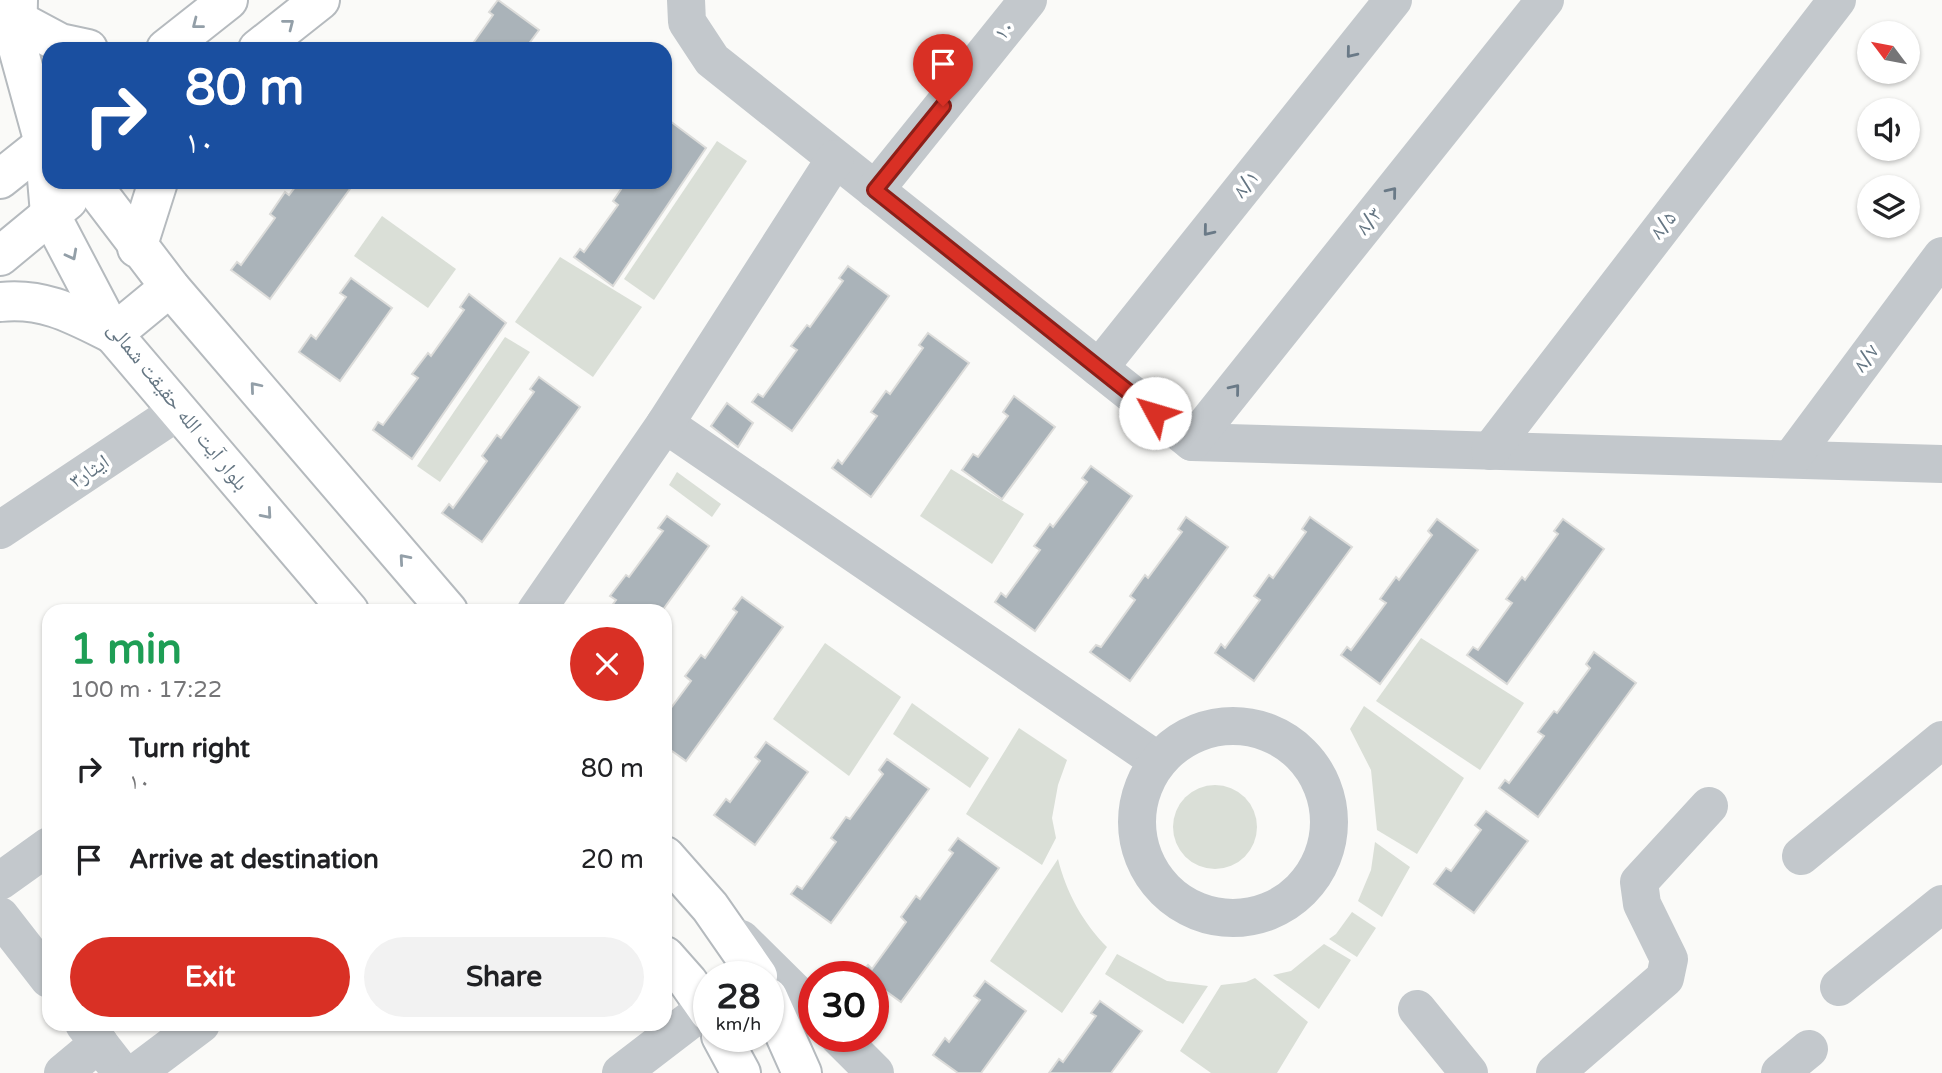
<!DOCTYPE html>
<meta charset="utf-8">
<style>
body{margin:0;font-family:"Varela Round","Noto Naskh Arabic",sans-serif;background:#f2f2f2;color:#202124;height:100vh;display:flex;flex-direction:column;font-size:26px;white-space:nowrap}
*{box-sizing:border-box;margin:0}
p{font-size:23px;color:#757577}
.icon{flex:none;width:38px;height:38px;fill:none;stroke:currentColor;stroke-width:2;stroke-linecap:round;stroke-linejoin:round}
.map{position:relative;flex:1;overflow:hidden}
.sheet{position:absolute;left:42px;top:604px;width:630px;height:427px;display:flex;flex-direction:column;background:#fff;border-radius:21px;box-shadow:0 2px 5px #0004}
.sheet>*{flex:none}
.hud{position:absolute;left:42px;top:42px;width:630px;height:147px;border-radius:21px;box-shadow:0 2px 5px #0004;background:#1a4fa0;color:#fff;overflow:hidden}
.needle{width:46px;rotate:302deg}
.tools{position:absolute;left:1857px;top:21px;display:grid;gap:14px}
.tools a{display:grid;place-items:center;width:63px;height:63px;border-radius:50%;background:#fff;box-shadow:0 2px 5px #0004;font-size:35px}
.speed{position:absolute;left:693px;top:961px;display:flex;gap:14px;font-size:35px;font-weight:700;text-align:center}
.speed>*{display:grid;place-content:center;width:91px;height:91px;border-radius:50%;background:#fff;box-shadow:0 2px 5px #0004;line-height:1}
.speed small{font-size:18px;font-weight:400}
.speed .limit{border:10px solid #d22;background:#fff;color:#111}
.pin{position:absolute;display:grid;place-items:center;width:60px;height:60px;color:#fff;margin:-72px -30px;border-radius:50% 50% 50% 0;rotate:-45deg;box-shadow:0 0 7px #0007}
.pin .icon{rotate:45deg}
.me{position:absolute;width:77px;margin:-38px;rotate:309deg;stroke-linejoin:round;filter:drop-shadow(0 0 5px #0008)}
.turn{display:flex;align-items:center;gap:24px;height:147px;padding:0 28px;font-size:32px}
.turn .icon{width:91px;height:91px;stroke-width:2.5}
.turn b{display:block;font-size:49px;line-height:60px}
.round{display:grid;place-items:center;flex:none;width:74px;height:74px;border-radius:37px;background:#f2f2f2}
.headline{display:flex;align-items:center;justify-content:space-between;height:119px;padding:0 28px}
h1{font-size:42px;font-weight:700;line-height:52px;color:#1e9e55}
.button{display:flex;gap:14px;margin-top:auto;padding:14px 28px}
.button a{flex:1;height:80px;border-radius:42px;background:#d93025;color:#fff;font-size:28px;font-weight:700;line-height:80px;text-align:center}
.button a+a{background:#f2f2f2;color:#202124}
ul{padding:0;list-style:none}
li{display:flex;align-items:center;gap:21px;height:91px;padding:0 28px}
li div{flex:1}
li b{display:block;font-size:26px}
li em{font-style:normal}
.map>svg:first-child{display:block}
.green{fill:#dadfd7}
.building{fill:#aab3b9;stroke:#dcdcda;stroke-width:2}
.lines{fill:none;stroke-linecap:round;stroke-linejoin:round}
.major-casing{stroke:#b5babe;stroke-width:42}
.minor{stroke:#c3c8cc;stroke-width:38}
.major{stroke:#fff;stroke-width:38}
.oneway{stroke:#939fa8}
.oneway2{stroke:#6a7a87}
.route-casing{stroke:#8d1f18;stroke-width:18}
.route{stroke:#d93025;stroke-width:12}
.labels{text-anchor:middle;stroke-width:7;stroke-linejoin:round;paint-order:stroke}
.street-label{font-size:21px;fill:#657683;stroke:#fff}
</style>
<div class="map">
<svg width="1942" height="1073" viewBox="0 0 1942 1073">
<rect width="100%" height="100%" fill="#fafaf8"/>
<!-- green -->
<g class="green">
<path d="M717,141L747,161L654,300L624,279Z"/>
<path d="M382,216L456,269L428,308L354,256Z"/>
<path d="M560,257L642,307L593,377L515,322Z"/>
<path d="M505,337L530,352L440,482L417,466Z"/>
<path d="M951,469L1024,514L992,564L920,516Z"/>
<path d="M677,472L721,504L712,517L669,485Z"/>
<path d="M1421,638L1524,703L1480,770L1376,701Z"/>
<path d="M825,643L901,697L849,776L773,719Z"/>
<path d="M912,703L989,758L970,788L893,734Z"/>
<path d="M1364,706L1464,778L1417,854L1377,830L1371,770L1350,729Z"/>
<path d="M1019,728L1067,760L1058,785L1052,818L1056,838L1042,865L966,814Z"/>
<circle cx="1215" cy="827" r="42"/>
<path d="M1375,842L1410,867L1382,917L1358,901L1371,870Z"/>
<path d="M1058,859C1066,892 1083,923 1107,947L1062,1013L990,961Z"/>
<path d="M1352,912L1376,928L1357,957L1329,939L1336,934Z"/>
<path d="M1324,944L1351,960L1319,1009L1273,975L1291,971Z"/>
<path d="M1117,954L1167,981L1208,986L1183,1024L1105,974Z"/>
<path d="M1255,978L1308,1022L1277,1073H1211L1180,1051L1221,985L1246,982Z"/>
</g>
<!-- building -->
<g class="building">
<path d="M498,0L539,30L525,49H469L493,15L489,12Z"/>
<path d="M670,121L706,148L613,286L574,257L580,249L584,252L618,205L613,201L626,182H665V127Z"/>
<path d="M299,182H355L270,299L231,270L237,262L241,265L275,218L270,214L285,192L289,195Z"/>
<path d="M848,266L889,296L792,431L752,402L758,394L763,397L797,350L791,346L807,325L810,327L843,281L839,278Z"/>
<path d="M351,278L392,308L340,381L299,352L311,335L316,339L346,297L340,293Z"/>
<path d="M469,294L506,323L412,459L373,430L378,422L383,425L418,378L412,374L428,353L431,356L464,310L460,307Z"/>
<path d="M928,333L969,363L871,497L832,468L838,460L842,464L877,416L871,412L886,391L890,394L923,348L919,345Z"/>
<path d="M539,377L580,407L482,542L442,513L449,504L453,508L487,461L482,456L497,435L501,438L534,392L530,389Z"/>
<path d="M1014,396L1055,427L1002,499L962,470L973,454L978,457L1008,416L1003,412Z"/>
<path d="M727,403L753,423L738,447L711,426Z"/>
<path d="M1091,466L1132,496L1035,631L995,602L1001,593L1006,597L1040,550L1034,546L1050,524L1053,527L1087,482L1082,478Z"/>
<path d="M667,516L709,546L662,611H608L616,600L610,596L626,575L629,577L663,531L658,528Z"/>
<path d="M1186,517L1228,547L1130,681L1090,652L1096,645L1101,647L1135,600L1130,596L1145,575L1148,578L1182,532L1178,529Z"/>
<path d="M1310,517L1352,547L1254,681L1215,653L1221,644L1225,648L1260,600L1254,596L1269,575L1273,578L1306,532L1302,529Z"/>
<path d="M1437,519L1478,550L1380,684L1341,655L1347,647L1351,650L1386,603L1380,599L1396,577L1399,580L1432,535L1428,531Z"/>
<path d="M1563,519L1604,549L1507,684L1467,655L1473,647L1478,650L1512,603L1506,599L1522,577L1525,580L1558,534L1554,531Z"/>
<path d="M742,597L783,627L686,761L665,746V716L691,681L685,676L701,655L705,658L737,612L733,609Z"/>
<path d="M1594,652L1636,683L1538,817L1499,788L1505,780L1509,783L1544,736L1538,732L1554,711L1557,713L1590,668L1586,664Z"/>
<path d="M766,742L808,772L755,845L714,815L726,799L730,802L760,761L755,757Z"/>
<path d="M887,759L929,789L831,923L791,894L797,886L802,889L836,842L831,838L846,817L850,819L883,774L879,770Z"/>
<path d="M1486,811L1528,841L1474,913L1434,884L1446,868L1451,871L1481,830L1475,825Z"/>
<path d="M958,838L999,868L901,1002L873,982V976L861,973L868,965L872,969L906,922L901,917L916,896L920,899L953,853L949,850Z"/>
<path d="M985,981L1026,1011L981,1073H958L933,1055L945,1038L949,1042L980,1000L974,996Z"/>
<path d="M1100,1001L1142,1031L1111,1073H1049L1059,1059L1063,1062L1096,1016L1091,1013Z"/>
</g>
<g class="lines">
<defs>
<g id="major">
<path d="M18,0L17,45L44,143L50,214L113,334L349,611"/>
<path d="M17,20L60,43L88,49"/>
<path d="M166,49L228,0"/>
<path d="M258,49L320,0"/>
<path d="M0,179L49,140"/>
<path d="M90,182L170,287L448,611"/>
<path d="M137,248L158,182"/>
<path d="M0,256L68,200"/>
<path d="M0,302C44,297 75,315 113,334L170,287"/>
<path d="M665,856L710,907L758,976"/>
<path d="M665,956L688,982L709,1012"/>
<path d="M768,997L802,1073"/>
<path d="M721,1036L741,1073"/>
</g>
</defs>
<!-- major casing -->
<use href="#major" class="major-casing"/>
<!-- minor -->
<g class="minor">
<path d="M686,0L687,22L712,60L1192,442L1942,464"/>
<path d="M875,190L1028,0"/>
<path d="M1099,368L1393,0"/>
<path d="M665,424L1158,761"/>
<path d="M1192,442L1545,0"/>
<path d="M1490,451L1837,0"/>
<path d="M1791,459L1942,256"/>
<path d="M0,530L177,412"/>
<path d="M536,611L665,424L835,159"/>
<circle cx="1233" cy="822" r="96"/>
<path d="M1801,856L1942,740"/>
<path d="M0,881L49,846"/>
<path d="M0,916L49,979"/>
<path d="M741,939L814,1011"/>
<path d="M1839,987L1942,904"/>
<path d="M1417,1009L1469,1073"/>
<path d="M84,1024L122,1073"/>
<path d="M838,1036L875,1073"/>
<path d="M63,1073L99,1043"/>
<path d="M136,1073L201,1024"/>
<path d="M621,1073L706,1008"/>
<path d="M1555,1073L1665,978L1669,959L1642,904L1639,882L1709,806"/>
<path d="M1780,1073L1809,1049"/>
</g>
<!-- major -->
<use href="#major" class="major"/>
</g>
<!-- one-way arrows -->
<defs><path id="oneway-chevron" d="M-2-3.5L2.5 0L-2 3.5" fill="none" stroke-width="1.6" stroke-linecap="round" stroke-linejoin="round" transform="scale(1.75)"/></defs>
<g class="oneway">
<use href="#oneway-chevron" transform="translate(197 24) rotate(142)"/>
<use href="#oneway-chevron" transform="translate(289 24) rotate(-38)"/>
<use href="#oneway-chevron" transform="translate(72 255) rotate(62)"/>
<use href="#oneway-chevron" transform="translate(255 387) rotate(-130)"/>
<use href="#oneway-chevron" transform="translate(267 514) rotate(49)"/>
<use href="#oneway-chevron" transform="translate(404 559) rotate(-131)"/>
</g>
<g class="oneway2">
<use href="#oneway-chevron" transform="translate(1351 53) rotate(129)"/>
<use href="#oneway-chevron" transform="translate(1392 192) rotate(-51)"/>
<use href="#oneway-chevron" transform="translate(1208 231) rotate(129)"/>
<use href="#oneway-chevron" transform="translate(1235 389) rotate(-51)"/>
</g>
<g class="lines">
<defs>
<path id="route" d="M943,106L875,190L1155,413"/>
</defs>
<!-- route casing -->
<use href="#route" class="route-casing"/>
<!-- route -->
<use href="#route" class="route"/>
</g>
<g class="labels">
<!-- street labels -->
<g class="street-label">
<text transform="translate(1004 30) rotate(-51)" y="7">۱۰</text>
<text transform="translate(1246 184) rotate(-51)" y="7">۸/۱</text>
<text transform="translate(1369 221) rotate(-51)" y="7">۸/۳</text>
<text transform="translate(1663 225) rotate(-52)" y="7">۸/۵</text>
<text transform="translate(1866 358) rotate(-53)" y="7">۸/۷</text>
<text transform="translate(178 406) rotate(51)" y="7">بلوار آیت الله حقیقت شمالی</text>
<text transform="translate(89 471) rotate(-34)" y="7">ایثار۳</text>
</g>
</g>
</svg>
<div class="tools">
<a><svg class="needle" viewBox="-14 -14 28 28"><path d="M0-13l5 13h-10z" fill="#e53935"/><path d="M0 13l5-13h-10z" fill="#757577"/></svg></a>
<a><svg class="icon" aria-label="sound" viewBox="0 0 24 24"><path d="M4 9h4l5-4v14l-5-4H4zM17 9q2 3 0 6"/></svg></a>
<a><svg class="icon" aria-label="layers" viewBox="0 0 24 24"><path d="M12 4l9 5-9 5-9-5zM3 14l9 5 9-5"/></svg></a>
</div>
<div class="speed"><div>28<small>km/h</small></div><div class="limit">30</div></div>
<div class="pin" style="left:943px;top:106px;background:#d93025"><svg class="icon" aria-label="arrive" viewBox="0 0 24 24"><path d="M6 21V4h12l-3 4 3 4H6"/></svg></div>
<svg class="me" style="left:1155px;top:413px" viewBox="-20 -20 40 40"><circle r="19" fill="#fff"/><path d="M0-13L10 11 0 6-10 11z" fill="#d93025"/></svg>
<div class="hud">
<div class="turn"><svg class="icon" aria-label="right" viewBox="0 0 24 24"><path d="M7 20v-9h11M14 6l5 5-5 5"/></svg><div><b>80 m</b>۱۰</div></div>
</div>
<section class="sheet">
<div class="headline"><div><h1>1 min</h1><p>100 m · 17:22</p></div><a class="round" style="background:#d93025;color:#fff"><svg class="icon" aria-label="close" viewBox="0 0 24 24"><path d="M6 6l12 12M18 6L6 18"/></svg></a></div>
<ul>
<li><svg class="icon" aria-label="right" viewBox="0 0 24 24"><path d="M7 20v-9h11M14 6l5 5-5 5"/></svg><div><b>Turn right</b><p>۱۰</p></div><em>80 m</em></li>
<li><svg class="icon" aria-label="arrive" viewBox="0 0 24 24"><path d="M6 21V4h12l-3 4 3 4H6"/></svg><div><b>Arrive at destination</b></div><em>20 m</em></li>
</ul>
<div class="button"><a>Exit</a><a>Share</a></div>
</section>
</div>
